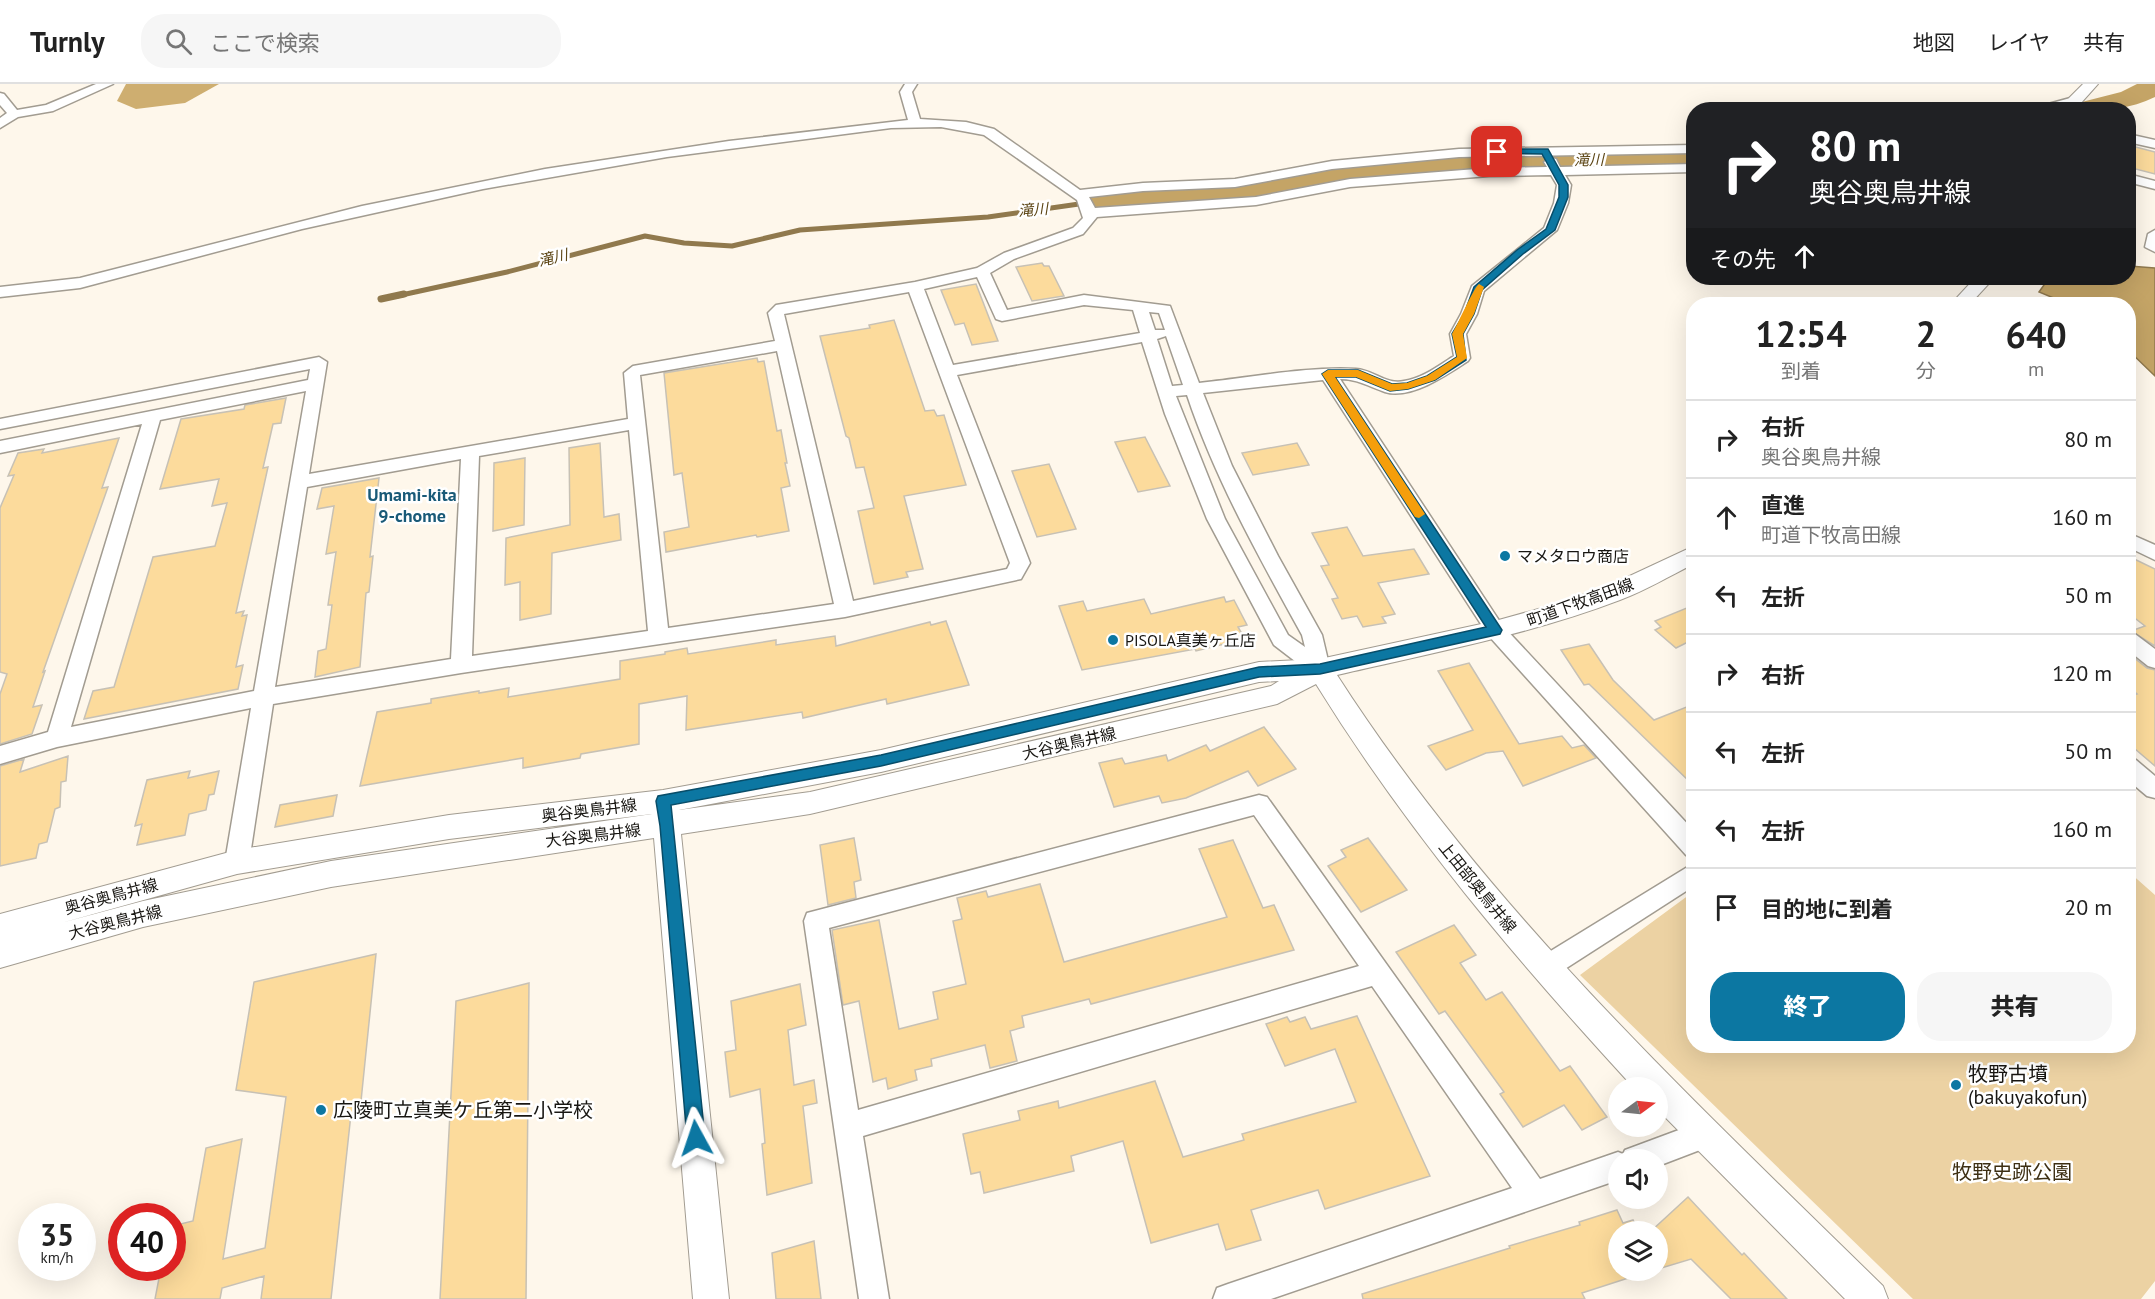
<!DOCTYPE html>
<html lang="ja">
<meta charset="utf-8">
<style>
body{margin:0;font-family:"PT Sans","Noto Sans JP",sans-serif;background:#f6f6f6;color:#222;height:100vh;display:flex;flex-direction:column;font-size:22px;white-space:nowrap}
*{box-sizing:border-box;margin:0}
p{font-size:20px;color:#767676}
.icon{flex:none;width:33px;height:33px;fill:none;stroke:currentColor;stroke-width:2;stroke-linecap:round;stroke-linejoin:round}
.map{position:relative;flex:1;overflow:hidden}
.details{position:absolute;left:1686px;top:213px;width:450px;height:756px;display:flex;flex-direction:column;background:#fff;border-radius:24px;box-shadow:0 6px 24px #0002}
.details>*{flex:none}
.hud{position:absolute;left:1686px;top:18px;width:450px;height:183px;border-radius:24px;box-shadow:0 6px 24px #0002;background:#202124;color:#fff;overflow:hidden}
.needle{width:39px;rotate:75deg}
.buttons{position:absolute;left:1608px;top:993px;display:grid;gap:12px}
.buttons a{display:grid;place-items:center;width:60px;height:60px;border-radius:50%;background:#fff;box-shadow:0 6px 24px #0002;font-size:30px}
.speed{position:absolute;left:18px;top:1119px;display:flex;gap:12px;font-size:30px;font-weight:700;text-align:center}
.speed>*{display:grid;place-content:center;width:78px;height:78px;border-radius:50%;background:#fff;box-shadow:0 6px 24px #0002;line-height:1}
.speed small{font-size:15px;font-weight:400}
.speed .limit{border:9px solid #d22;background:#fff;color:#111}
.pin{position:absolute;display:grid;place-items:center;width:51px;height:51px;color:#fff;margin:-26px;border-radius:12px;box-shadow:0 3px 9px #0006}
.me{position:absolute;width:66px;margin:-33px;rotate:355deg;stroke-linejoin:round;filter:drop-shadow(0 0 4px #0008)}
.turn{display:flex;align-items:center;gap:21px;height:126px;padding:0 24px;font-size:27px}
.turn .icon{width:78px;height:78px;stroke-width:2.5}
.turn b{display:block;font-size:42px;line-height:51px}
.then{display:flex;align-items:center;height:57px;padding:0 24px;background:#0003;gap:12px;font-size:22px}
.eta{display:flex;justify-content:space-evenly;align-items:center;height:102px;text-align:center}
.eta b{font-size:36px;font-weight:800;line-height:42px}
.primary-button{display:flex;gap:12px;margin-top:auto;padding:12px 24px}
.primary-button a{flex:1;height:69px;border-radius:24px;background:#0c77a2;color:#fff;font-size:24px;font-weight:800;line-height:69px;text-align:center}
.primary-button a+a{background:#f6f6f6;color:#222}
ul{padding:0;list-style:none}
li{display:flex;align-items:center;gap:18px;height:78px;padding:0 24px;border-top:2px solid #e0e0e0}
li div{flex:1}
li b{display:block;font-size:22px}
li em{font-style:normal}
header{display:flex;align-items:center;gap:36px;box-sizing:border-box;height:84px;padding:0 30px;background:#fff;border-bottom:2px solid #e0e0e0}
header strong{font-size:28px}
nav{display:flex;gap:33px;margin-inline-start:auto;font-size:21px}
.search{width:420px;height:54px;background:#f6f6f6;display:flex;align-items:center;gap:15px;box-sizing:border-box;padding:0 21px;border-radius:24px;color:#767676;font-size:22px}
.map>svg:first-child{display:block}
.green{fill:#ecd2a3}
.forest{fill:#ceae70}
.water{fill:#c4a466;stroke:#90794d;stroke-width:1.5}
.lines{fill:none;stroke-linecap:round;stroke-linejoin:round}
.stream-far1{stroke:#90794d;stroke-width:5}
.stream{stroke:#90794d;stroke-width:7}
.river{fill:#c4a466;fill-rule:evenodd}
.building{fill:#fcdb9c;stroke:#c7c1b5;stroke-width:1.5}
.minor-casing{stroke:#a29c91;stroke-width:3}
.tertiary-casing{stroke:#a29c91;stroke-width:2}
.minor{fill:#fff;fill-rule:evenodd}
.tertiary{fill:#fff;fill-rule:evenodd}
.route{fill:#0c77a2;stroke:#084d69;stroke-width:1.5}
.slow{fill:#f59e0b}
.poi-dot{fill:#0c77a2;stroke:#fff;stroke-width:2}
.labels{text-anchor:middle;stroke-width:5;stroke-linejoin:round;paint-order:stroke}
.far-water-label{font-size:15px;font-style:italic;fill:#5d4616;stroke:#fff}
.poi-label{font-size:16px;fill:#181612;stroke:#fff;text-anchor:start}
.street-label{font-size:16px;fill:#181612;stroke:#fff}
.neighbourhood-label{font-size:18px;font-weight:bold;fill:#195a78;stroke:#fff}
.near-poi-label{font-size:20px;fill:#181612;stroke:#fff;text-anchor:start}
.near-park-label{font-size:20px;fill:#3d2f13;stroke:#fff}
</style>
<header>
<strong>Turnly</strong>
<div class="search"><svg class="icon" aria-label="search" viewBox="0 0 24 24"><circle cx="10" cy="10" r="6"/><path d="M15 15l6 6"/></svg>ここで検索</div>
<nav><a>地図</a><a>レイヤ</a><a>共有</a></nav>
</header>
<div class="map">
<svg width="2155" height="1215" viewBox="0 0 2155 1215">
<rect width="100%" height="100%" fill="#fef7eb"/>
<!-- green -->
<path class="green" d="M2129,788L2155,811V1197L2141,1215H1913L1580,891L1693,808L1694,962H2128Z"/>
<!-- forest -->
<path class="forest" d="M126,0H219L185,19L136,25L117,17Z"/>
<!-- water -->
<path class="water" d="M2129,182L2155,184V292L2129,267L2128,220H2068L2039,208L2049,194H2128Z"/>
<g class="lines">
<!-- stream-far1 -->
<path class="stream-far1" d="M397,212L507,188L645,152L684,159L732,162L800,146L988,133L1093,118"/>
<!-- stream -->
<path class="stream" d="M381,215L404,210"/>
<!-- river -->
<g class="river">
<path d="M2137,0H2155V13C2127,27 2100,26 2070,26L2074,20L2121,8Z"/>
<path d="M1694,65V83L1459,89L1325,101L1243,117L1093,128L1082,125L1077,118L1082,111L1093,108L1243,99L1325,83L1459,71Z"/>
</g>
</g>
<!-- building -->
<g class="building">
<path d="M2128,61L2155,68V90L2128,83Z"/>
<path d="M1042,179L1044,182H1049L1064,212L1032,217L1016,183Z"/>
<path d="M976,200L998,257L972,261L964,239L955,241L941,206Z"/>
<path d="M894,236L925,327L934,326L937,332L944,331L966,401L904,412L923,485L906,488L908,493L874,500L858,427L874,424L864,383L856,384L849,354L846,352L820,252L870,244L869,241Z"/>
<path d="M757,274L758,278L764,277L777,347L781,346L787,379H785L790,402L781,404L789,447L757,453L756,451L666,468L664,448L689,443L682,389L674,391L664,289Z"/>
<path d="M286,314L281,339L273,340L263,384L268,383L236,529L244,527L242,532L247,531L236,583L243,581L238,605L84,635L93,607L114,603L153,473L215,462L227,419L212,422L219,395L160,405L181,335L244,325L245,321Z"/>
<path d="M1145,353L1170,402L1138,408L1115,358Z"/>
<path d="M119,354L102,404L108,403L43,588L45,587L33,623L42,621L32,650L0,660V610L7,590L0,588V424L14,391L8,392L18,369L44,365L42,369Z"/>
<path d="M600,359L604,433L619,430L621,456L552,469L551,530L520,536V498L505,501L506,454L570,441L569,364Z"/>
<path d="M1297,359L1309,381L1253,391L1242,369Z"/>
<path d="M525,374L524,441L493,447L494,379Z"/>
<path d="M1049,380L1076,445L1037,453L1012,387Z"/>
<path d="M379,394L370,473L373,472L369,508L366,509L360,583L315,593L318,567L326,565L332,521H328L336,468L326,470L334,422L317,425L322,404Z"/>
<path d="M1347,443L1363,472L1414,465L1429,490L1378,499L1395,530L1382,533L1386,539L1363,543L1357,532L1342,535L1332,515L1338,514L1321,482L1329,481L1312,449Z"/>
<path d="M2128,472L2155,485V562L2131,547L2145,542L2128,529Z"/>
<path d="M1224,513L1226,518L1234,516L1247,541L1238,543L1245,555L1196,567L1195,565L1082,586L1059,522L1083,517L1087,527L1144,515L1151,530Z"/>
<path d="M1694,521V555L1676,564L1655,546L1661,543L1655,537Z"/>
<path d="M946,537L969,601L887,620L886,615L803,634L802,628L686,646L687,612L639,620V660L581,670L580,674L523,684V674L360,702L377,628L431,619V615L479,607V609L509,604L508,613L620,595V577L665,570V568L687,564L688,570L776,556V561L835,552L836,562L930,538L931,541Z"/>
<path d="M1589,560L1613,596L1654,636L1694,620V702L1589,600L1584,601L1561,566Z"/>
<path d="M2128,569L2147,584L2155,586V682L2128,659V613L2137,610L2128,602Z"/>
<path d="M1469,579L1519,660L1562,652L1572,664L1584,661L1596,674L1523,702L1503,667L1486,669L1446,686L1428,662L1473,646L1438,587Z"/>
<path d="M1264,643L1296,685L1258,702L1248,687L1186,714L1162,719L1159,712L1114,723L1099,679L1122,674L1125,680L1166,671L1168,677L1206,661L1210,667Z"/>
<path d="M68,672L66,697L61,698L60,723L55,725L47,758L39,760L36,774L0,782V682L24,675L20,688Z"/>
<path d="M190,687L188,694L219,687L214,710L209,711L206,726L189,730L185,751L137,761L142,740L135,742L147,696Z"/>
<path d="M337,711L333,732L275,743L280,721Z"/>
<path d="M854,754L861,796L854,798L856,814L828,821L820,761Z"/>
<path d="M1368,754L1407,806L1361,828L1328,782L1346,773L1341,766Z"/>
<path d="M1233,756L1263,824L1274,821L1294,866L1091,920L1089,915L1022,932L1024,943L1010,947L1017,977L990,984L985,961L931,975L932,982L915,986L917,996L888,1005L886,994L873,998L859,917L843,921L832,846L879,836L899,945L938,935L933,908L966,900L953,837L962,835L957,814L986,807L988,813L1040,800L1064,878L1227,833L1199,765Z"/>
<path d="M1454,841L1476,871L1460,879L1486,916L1502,908L1560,987L1570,982L1607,1033L1582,1046L1564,1021L1523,1043L1500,1010L1504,1008L1445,927L1439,930L1396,868Z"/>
<path d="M376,870L360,1027L351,1030L331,1215H261L264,1192L222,1204L220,1215H155L161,1184H172V1142L193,1137L206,1064L242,1055L223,1175L265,1164L286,1013L236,1006L254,898Z"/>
<path d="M529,899L526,1215H440L456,917Z"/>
<path d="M800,900L806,941L788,946L794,1001L814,996L817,1019L803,1022L812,1099L767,1111L762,1060L765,1059L760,1005L730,1013L725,968L736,966L731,917Z"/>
<path d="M1357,932L1430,1092L1325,1125L1318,1106L1251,1126L1261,1156L1226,1166L1218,1140L1151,1159L1123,1057L1071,1072L1074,1087L984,1109L980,1088L971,1090L963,1050L1020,1036L1018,1027L1058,1017L1059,1024L1155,997L1183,1073L1244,1056L1242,1050L1356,1018L1335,965L1285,982L1266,940L1287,933L1290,938L1305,933L1311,945Z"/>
<path d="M1688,1113L1742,1171L1744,1169L1787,1215H1731L1691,1175L1658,1185V1148H1650Z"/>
<path d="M1617,1126L1623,1139L1633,1136L1639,1148H1618V1186H1653L1582,1209L1585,1215H1363L1362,1210L1510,1164L1509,1162L1580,1141L1579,1138Z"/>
<path d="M814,1157L821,1215H776L772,1169Z"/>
</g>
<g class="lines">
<defs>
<g id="minor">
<path d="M96,0H113L53,27L18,33L0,44V34L7,29L0,21V9L4,10L17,26L46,21Z"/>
<path d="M905,0H917L912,8L920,35L966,38L994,45L1080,106L1143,99L1235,95L1332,77L1459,65L1694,61V69L1459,73L1332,85L1235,103L1143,107L1089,113L1095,124L1256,113L1350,95L1489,84L1547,83L1544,78L1551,74L1556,75L1560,83L1694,80V88L1565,91L1571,101L1568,119L1557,146L1484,207L1477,230L1466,250L1470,274L1468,277C1447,291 1410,316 1385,308C1368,302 1357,295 1340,295L1502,541L1694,747V774L1686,771L1488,551L1323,296L1203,309L1232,382L1278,472L1322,551L1330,585L1327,591L1320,593L1313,591L1274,561L1207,435L1165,330L1142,258L957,291L1030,479L1021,495L845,533L461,589L273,620L249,778L245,785L237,788L229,785L225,778L251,624L57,663L0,680V662L48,648L142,340L0,369V357L308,296L310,285L0,345V335L319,273L327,278L309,390L628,335L624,289L633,282L775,257L768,229L776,221L915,198L977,184L1004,169L1073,144L1083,134L1077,116L984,51L941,43L891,44L667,73L483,105L302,145L80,204L0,213V203L80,194L362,122L545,85L729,57L908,36L900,8ZM1551,91L1557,101L1554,119L1544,144L1472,202L1461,230L1450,250L1454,272C1438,282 1423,294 1404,297C1386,301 1374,286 1356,285C1309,282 1247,294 1199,299L1170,222L1084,211L1007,226L990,189L1014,175L1083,150L1097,133L1256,121L1350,103L1489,92ZM977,193L996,235L1002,237L1084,221L1133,226L1140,249L953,281L924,205ZM909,208L1010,479L1007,485L853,517L784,230ZM1149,228L1159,229L1165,246H1155ZM1166,252L1183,301L1172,302L1157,255ZM777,267L834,520L668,544L640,291ZM306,307L254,607L71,643L160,336ZM1187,311C1215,395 1259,473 1302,551L1305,563L1288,551L1225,435L1176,312ZM629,346L648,547L472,572L479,372ZM461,375L451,575L275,603L307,403Z"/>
<path d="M2074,13L2080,17L2078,20L2052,26H2026Z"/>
<path d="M2128,50L2155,56V64L2128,58Z"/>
<path d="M2128,90L2155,97V105L2128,98Z"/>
<path d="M2155,146V168L2145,163L2148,150Z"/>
<path d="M1966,210L1986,217L1989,220C1979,221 1965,223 1958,215Z"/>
<path d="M2128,449L2155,461V476L2128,463Z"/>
<path d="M2128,548L2135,550L2155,565V584L2148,582L2128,566Z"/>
<path d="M2128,673L2136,676L2155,692V714L2147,712L2128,696Z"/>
<path d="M1259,711L1267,713L1540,1095L1618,1068L1623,1070L1625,1066L1703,1037L1713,1041L1717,1051L1713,1061L1658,1082V1076H1618V1096L1271,1215H1213L1217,1204L1228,1200L1512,1104L1372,902L863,1052L889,1215H859L804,837L807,829ZM1254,731L1359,882L858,1026L829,844Z"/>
<path d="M1694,779V802L1554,892L1545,896L1536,892L1533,884L1536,876Z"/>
</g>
<g id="tertiary">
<path d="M2083,0H2098L2081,19L2078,26H2063L2069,14Z"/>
<path d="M1975,194H1994L1970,220H1951Z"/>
<path d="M1694,462V480C1669,492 1645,507 1620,516C1528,551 1432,569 1337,591C1486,823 1687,1010 1883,1202L1888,1215H1845L1658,1026V1004H1634C1517,877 1407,747 1316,600L1277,620L810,730L681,750L729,1215H693L654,754L331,803L143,843L0,884V830L237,766L449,731L663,706L881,666L1259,578L1320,575L1495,537L1549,522L1606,503ZM1279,597L1271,602L810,708L679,726L881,688L1259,598ZM652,730L331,777L143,817L61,839L237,790L449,755Z"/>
</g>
</defs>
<!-- minor casing -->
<use href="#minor" class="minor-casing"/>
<!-- tertiary casing -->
<use href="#tertiary" class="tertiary-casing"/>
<!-- minor -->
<use href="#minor" class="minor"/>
<!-- tertiary -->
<use href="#tertiary" class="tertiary"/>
</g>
<!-- route -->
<path class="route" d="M1497,65H1548L1568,101V113L1555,146L1523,170L1482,206L1474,230L1463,250L1466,276L1435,296L1408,305L1390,307L1356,293H1335L1500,543L1502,546L1500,550L1320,590L1259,593L881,682L671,721L705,1054L702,1060L696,1063L690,1060L687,1054L660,742L656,717L658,712L881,671L1259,583L1320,580L1486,543L1322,290L1328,286H1358L1392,300L1407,299L1427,292L1457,273L1452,250L1464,230L1474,203L1517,166L1546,145L1559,113V101L1542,70L1494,69L1493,68Z"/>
<!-- slow -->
<path class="slow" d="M1479,200L1484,203L1474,230L1463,250L1467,274L1435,296L1408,305L1390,307L1356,293H1335L1425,430L1419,434L1415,433L1322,290L1328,286H1358L1392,300L1407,299L1427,292L1457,273L1452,250C1458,240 1474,203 1479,200Z"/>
<!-- markers -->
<g class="poi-dot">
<circle cx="1505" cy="472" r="6"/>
<circle cx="1113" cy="556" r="6"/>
<circle cx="1956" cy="1001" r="6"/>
<circle cx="321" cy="1026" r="6"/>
</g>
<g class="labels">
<!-- far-water labels -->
<g class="far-water-label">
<text transform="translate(1589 76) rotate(-1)" y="5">滝川</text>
<text transform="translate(1033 126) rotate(-5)" y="5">滝川</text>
<text transform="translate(553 174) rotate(-13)" y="5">滝川</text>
</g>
<!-- poi labels -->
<g class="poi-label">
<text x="1517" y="478">マメタロウ商店</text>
<text x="1125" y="562">PISOLA真美ヶ丘店</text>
</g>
<!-- street labels -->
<g class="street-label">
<text transform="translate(1580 518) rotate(-20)" y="6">町道下牧高田線</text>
<text transform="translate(1069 659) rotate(-13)" y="6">大谷奥鳥井線</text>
<text transform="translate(589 726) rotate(-7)" y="6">奥谷奥鳥井線</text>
<text transform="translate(593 751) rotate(-7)" y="6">大谷奥鳥井線</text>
<text transform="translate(1478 803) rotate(51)" y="6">上田部奥鳥井線</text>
<text transform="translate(111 812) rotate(-15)" y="6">奥谷奥鳥井線</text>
<text transform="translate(115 838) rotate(-14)" y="6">大谷奥鳥井線</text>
</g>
<!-- neighbourhood labels -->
<g class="neighbourhood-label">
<text x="412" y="417">Umami-kita<tspan x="412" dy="21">9-chome</tspan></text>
</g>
<!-- near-poi labels -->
<g class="near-poi-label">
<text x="1968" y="997">牧野古墳<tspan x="1968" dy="23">(bakuyakofun)</tspan></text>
<text x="333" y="1033">広陵町立真美ケ丘第二小学校</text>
</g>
<!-- near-park labels -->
<g class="near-park-label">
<text x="2012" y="1095">牧野史跡公園</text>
</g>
</g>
</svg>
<div class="buttons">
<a><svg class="needle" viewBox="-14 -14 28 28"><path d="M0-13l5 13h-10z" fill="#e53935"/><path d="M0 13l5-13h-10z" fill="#767676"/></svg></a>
<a><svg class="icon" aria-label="sound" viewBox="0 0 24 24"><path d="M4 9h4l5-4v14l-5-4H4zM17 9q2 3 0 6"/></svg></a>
<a><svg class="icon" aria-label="layers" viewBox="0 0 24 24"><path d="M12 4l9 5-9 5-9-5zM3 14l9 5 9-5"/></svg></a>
</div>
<div class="speed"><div>35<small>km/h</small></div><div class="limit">40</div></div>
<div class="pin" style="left:1497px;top:68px;background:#d93025"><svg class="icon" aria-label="arrive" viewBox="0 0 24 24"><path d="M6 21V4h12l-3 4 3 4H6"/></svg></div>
<svg class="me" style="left:696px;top:1054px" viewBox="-20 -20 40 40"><path d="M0-17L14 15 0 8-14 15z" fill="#0c77a2" stroke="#fff" stroke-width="4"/></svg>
<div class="hud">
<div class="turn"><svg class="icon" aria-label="right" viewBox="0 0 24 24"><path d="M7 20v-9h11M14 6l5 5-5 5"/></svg><div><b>80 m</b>奥谷奥鳥井線</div></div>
<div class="then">その先<svg class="icon" aria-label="ahead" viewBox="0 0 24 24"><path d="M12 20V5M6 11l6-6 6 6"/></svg></div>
</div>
<section class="details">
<div class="eta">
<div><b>12:54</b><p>到着</p></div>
<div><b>2</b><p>分</p></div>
<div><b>640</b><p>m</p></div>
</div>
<ul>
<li><svg class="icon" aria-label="right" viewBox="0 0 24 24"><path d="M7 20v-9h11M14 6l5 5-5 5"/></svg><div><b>右折</b><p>奥谷奥鳥井線</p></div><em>80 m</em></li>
<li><svg class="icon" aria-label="ahead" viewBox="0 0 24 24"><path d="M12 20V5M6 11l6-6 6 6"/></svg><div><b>直進</b><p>町道下牧高田線</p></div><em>160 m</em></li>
<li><svg class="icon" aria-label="left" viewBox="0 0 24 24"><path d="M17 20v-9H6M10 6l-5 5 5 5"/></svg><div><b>左折</b></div><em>50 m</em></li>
<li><svg class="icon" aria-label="right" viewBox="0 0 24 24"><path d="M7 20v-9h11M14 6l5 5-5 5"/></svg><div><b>右折</b></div><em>120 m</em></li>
<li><svg class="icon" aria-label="left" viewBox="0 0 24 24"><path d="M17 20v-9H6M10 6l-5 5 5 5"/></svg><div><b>左折</b></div><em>50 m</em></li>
<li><svg class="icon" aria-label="left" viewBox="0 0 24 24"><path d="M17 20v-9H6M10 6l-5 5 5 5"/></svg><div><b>左折</b></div><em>160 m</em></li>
<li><svg class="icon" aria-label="arrive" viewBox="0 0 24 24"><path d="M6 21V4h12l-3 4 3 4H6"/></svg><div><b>目的地に到着</b></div><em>20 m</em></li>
</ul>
<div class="primary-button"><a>終了</a><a>共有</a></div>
</section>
</div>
